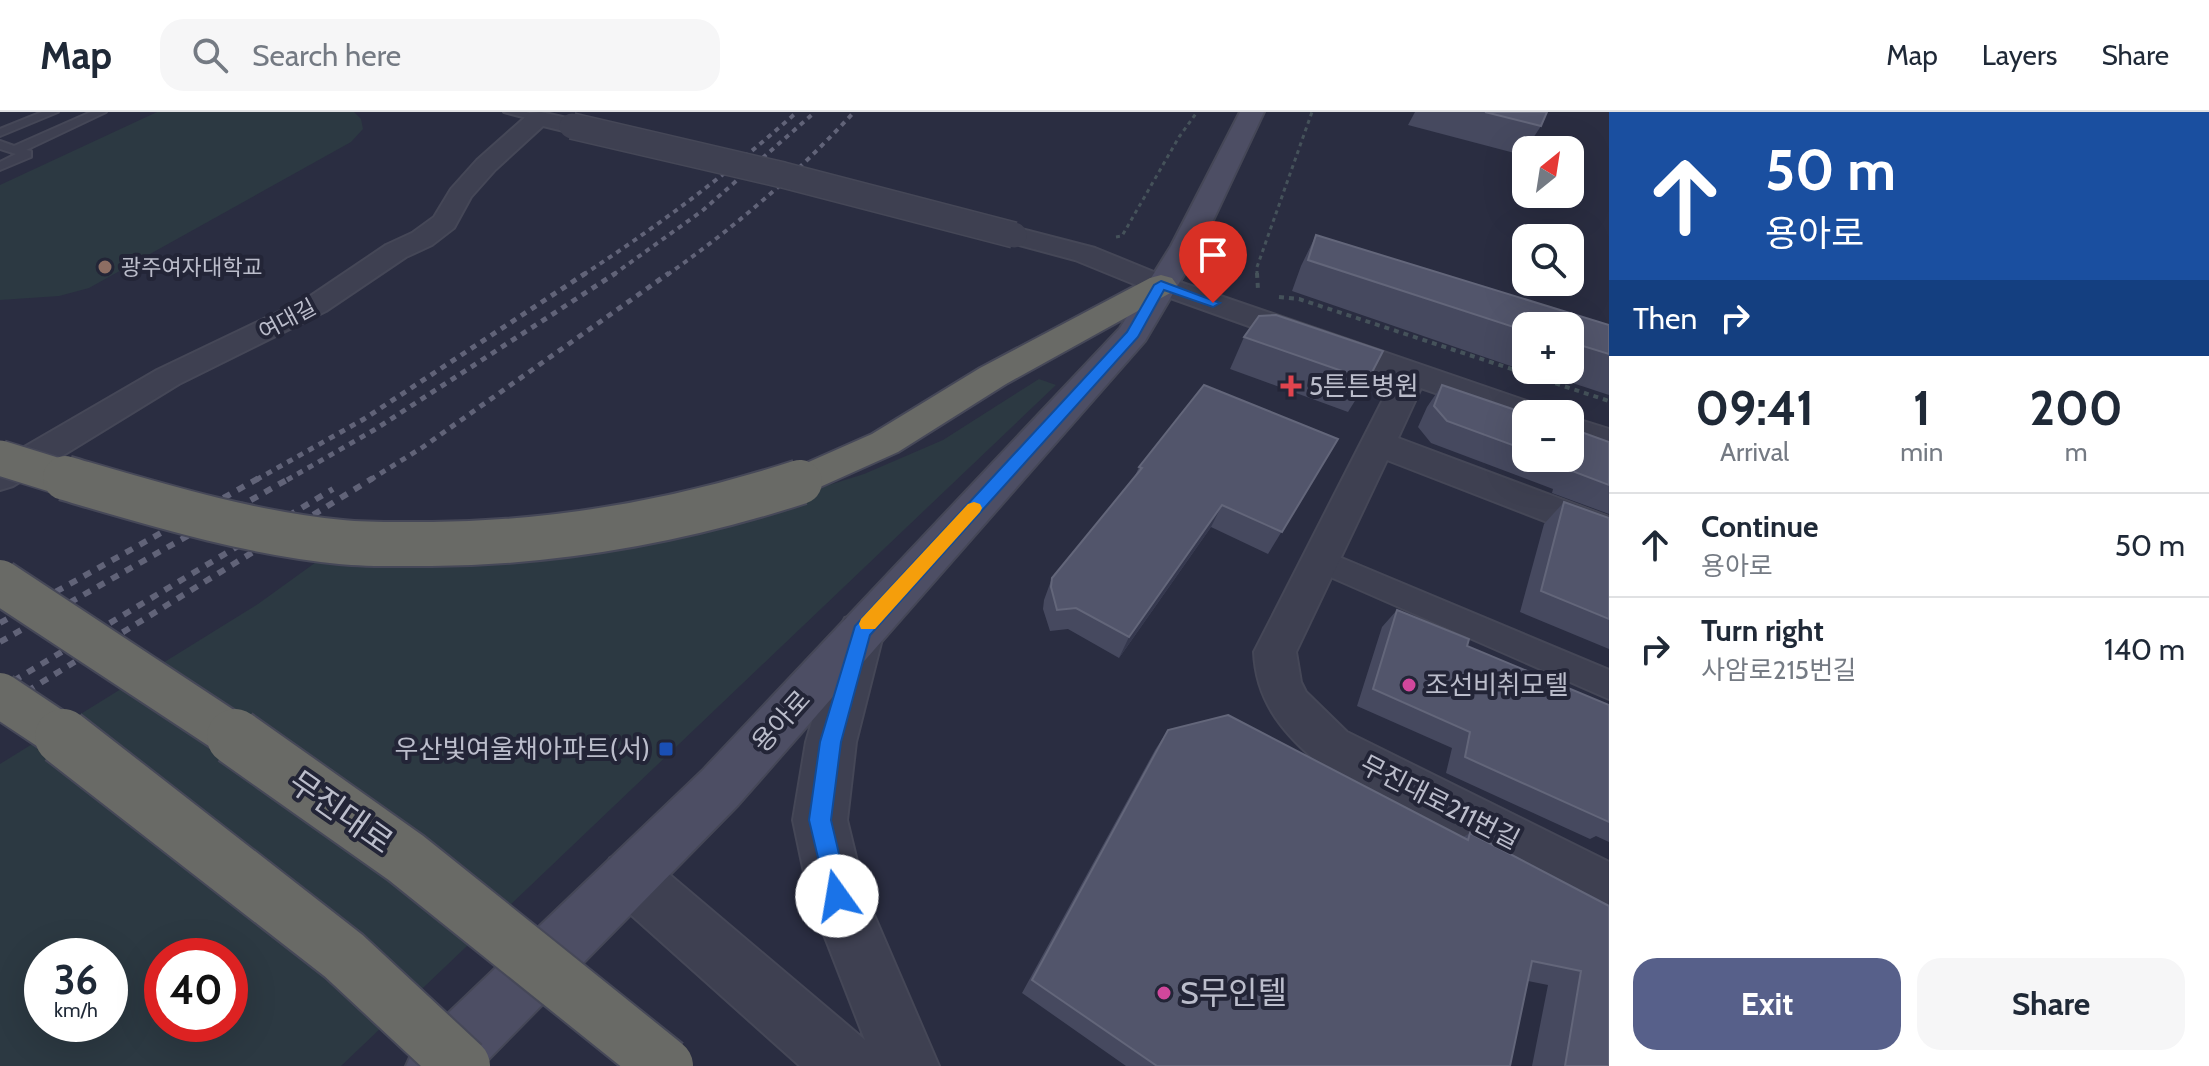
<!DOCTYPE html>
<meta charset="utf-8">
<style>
body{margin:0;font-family:Cabin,"Noto Sans KR",sans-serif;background:#f6f6f7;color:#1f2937;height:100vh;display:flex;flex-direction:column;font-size:30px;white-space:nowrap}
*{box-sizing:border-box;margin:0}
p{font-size:26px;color:#747a83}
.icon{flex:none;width:44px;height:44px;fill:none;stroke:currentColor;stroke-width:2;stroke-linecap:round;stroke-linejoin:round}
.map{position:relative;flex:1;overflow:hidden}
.panel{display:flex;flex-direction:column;background:#fff;width:600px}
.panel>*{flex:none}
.banner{background:#1a4fa0;color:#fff;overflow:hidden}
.needle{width:52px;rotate:30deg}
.controls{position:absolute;left:1512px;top:24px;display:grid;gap:16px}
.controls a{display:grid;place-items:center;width:72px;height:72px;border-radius:16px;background:#fff;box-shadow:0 8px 32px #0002;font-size:40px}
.speed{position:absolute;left:24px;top:826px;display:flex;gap:16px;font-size:40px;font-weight:700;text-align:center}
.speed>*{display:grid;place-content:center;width:104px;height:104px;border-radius:50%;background:#fff;box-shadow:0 8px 32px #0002;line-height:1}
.speed small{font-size:20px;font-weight:400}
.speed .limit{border:12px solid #d22;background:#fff;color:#111}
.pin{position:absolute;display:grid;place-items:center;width:68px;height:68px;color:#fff;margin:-82px -34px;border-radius:50% 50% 50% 0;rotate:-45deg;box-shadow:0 0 8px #0007}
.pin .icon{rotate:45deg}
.me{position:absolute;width:88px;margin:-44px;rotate:347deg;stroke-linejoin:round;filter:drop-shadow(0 0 6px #0008)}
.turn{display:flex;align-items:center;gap:28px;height:168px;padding:0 24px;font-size:36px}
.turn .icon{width:104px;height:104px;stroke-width:2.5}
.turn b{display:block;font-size:56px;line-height:68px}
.then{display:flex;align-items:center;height:76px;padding:0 24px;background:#0003;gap:16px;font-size:30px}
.eta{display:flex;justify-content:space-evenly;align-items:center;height:136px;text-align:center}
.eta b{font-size:48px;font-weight:800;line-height:56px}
.action{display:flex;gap:16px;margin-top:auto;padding:16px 24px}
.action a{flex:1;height:92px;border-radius:24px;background:#57608a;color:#fff;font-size:32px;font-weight:800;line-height:92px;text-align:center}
.action a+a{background:#f6f6f7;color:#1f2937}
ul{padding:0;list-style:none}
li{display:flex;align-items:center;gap:24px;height:104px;padding:0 24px;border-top:2px solid #e0e1e3}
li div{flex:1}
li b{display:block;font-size:30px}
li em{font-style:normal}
header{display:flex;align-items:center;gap:48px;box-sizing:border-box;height:112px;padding:0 40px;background:#fff;border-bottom:2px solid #e0e1e3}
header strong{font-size:38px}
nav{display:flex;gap:44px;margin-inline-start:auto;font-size:28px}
.search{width:560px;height:72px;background:#f6f6f7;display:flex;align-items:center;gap:20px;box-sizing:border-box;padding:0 28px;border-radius:24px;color:#747a83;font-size:30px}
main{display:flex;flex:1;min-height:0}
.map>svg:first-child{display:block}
.green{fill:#2c3942;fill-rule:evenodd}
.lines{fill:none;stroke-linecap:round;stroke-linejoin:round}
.service-casing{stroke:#454757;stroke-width:4}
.pedestrian-casing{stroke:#454757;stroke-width:4}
.minor-casing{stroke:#454757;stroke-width:4}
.tertiary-casing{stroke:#454757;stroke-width:4}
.secondary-casing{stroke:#454757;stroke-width:4}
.trunk-casing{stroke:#464858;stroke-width:4}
.path-far1{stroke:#45525a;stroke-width:3;stroke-dasharray:4 4;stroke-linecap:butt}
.path{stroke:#45525a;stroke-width:4;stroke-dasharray:5 5;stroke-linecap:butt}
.service{fill:#3e4051;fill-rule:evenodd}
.pedestrian{fill:#3e4051;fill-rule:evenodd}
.minor{fill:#3e4051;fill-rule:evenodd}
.tertiary{fill:#3e4051;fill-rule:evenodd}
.secondary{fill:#4d4e64;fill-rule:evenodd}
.trunk{fill:#696a66;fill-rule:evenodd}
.rail-far2{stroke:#616378;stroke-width:4;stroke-dasharray:5 5;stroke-linecap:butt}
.rail-far1{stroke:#616378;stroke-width:5;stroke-dasharray:6 6;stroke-linecap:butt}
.rail{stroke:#616378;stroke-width:6;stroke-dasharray:8 8;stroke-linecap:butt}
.minor-bridge-casing{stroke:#454757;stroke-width:28;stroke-linecap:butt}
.trunk-bridge-far2-casing{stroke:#464858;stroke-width:38;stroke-linecap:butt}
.trunk-bridge-far1-casing{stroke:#464858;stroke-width:48;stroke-linecap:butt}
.trunk-bridge-casing{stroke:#464858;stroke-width:60;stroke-linecap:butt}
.minor-bridge{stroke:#3e4051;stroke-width:25}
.trunk-bridge-far2{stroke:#696a66;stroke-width:35}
.trunk-bridge-far1{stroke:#696a66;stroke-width:44}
.trunk-bridge{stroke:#696a66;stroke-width:56}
.wall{fill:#46495f;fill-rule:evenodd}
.shaded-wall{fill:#35384e}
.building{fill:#52556b;stroke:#63667a;stroke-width:2}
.route{fill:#1a73e8;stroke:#114b97;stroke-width:2}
.slow{fill:#f59e0b}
.education-dot{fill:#8d6e63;stroke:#232537;stroke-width:3}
.health-dot{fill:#e0444e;stroke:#232537;stroke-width:3}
.hotel-dot{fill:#d1479c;stroke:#232537;stroke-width:3}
.transit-dot{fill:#1a4fb4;stroke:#232537;stroke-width:3}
.labels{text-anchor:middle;stroke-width:8;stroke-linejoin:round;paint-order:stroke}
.far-poi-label{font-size:22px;fill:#bbbdcb;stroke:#232537;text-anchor:start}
.far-street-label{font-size:22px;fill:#bbbdcb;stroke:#232537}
.poi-label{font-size:26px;fill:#bbbdcb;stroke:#232537;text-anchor:start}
.street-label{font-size:26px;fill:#bbbdcb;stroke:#232537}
.near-street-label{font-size:32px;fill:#bbbdcb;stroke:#232537}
.near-poi-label{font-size:32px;fill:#bbbdcb;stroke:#232537;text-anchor:start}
</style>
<header>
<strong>Map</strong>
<div class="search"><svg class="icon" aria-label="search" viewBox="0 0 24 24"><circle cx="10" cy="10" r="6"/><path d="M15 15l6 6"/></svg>Search here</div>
<nav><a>Map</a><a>Layers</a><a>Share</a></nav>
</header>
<main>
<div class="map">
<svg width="1609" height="954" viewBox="0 0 1609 954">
<rect width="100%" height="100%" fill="#2a2d41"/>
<!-- green -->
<g class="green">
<path d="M157,0H354L361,7L363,17L351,30L89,176L59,184L0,188V73Z"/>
<path d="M1039,267L1056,273L341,954H0V652L258,492L348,427L762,394L864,362L943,328ZM42,844H110V912H42ZM162,844H230V912H162Z"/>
</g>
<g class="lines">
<defs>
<g id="service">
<path d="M42,0H58L0,24V17Z"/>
<path d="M91,0H106L26,38L31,39V45L0,58V50L16,42L0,37V29L14,34Z"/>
<path d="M504,0H526L544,6L538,9Z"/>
</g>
<path id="pedestrian" d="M1320,437L1609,558V587L1310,456L1305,448L1310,440Z"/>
<g id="minor">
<path d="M541,0L580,9L583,14L580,19L572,21L543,14L495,58L471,85L454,116L432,133L406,145L326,199L179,272L13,374L0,378V349L157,258L306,187L386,133L412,121L434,105L451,77L477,48L530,1Z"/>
<path d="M1014,115L1095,136L1171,167L1541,294L1546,302H1526V312L1421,276L1398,326L1609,405V434L1387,348L1296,540L1301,570L1306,580L1347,620L1609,750V802L1315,648C1280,618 1256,587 1254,540L1394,266L1151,179L1075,148L1004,129L1001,123L1004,117Z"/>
<path d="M1570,305L1609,317V342L1570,328Z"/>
</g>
<path id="tertiary" d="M861,501L877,506L884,519L856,630L847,708L865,782L939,954H800L610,784L602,765L610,746L630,738L650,746L865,928L809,784L793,708L806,630L838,519L845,506Z"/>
<path id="secondary" d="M1240,0H1264L1201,134L1145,229L738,693L482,954H406L416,932L702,659L1120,216L1171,134Z"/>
<path id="trunk" d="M1161,163L1172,166L1177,173L1172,180L1006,272L898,340L800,384L786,380L780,370L786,360L872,322L980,256L1150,166Z"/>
</defs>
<!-- service casing -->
<use href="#service" class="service-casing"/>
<!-- pedestrian casing -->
<use href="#pedestrian" class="pedestrian-casing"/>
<!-- minor casing -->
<use href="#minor" class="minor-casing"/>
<!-- tertiary casing -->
<use href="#tertiary" class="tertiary-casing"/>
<!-- secondary casing -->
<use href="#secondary" class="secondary-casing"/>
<!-- trunk casing -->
<use href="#trunk" class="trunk-casing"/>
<!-- path-far1 -->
<g class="path-far1">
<path d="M1116,125L1122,124L1179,25L1197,0"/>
<path d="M1257,163V155L1312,0"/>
</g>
<!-- path -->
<g class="path">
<path d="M1257,161L1258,178"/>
<path d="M1279,185L1299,187L1609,289"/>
</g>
<!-- service -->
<use href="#service" class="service"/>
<!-- pedestrian -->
<use href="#pedestrian" class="pedestrian"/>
<!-- minor -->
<use href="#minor" class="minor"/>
<!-- tertiary -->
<use href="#tertiary" class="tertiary"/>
<!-- secondary -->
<use href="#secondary" class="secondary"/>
<!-- trunk -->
<use href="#trunk" class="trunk"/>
<!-- rail-far2 -->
<g class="rail-far2">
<path d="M583,163C661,112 727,62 797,0"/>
<path d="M613,163L702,99L815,0"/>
<path d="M667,163C735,115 797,62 854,0"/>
</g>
<!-- rail-far1 -->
<g class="rail-far1">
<path d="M256,368L364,307L586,161"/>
<path d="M287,368L374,318L616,161"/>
<path d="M370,368L423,335L669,161"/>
</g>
<!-- rail -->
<g class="rail">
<path d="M0,511L259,366"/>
<path d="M0,530L290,366"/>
<path d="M0,577L333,377"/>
<path d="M0,596L373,366"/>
</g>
<defs>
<path id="minor-bridge" d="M572,14L783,63L1014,123"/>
<path id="trunk-bridge-far2" d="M0,346L71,368"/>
<g id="trunk-bridge-far1">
<path d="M65,366C154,392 248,421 341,430C371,433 402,432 432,432C558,431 680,409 800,370"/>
<path d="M0,470L238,627"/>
<path d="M0,583L66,627"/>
</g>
<g id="trunk-bridge">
<path d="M63,625L344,844L462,954"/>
<path d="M235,625L406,746L665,954"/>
</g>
</defs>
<!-- minor-bridge casing -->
<use href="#minor-bridge" class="minor-bridge-casing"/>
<!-- trunk-bridge-far2 casing -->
<use href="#trunk-bridge-far2" class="trunk-bridge-far2-casing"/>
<!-- trunk-bridge-far1 casing -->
<use href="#trunk-bridge-far1" class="trunk-bridge-far1-casing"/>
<!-- trunk-bridge casing -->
<use href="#trunk-bridge" class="trunk-bridge-casing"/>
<!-- minor-bridge -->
<use href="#minor-bridge" class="minor-bridge"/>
<!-- trunk-bridge-far2 -->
<use href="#trunk-bridge-far2" class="trunk-bridge-far2"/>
<!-- trunk-bridge-far1 -->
<use href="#trunk-bridge-far1" class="trunk-bridge-far1"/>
<!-- trunk-bridge -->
<use href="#trunk-bridge" class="trunk-bridge"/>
</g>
<!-- wall -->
<g class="wall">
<path d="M1415,0H1547L1541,14L1522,43L1408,13Z"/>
<path d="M1316,123L1609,213V283L1542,261L1540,264L1292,179L1301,154ZM1526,214H1570V258H1526Z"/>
<path d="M1244,225L1368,268L1348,300L1230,257Z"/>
<path d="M1442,273L1526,302V346H1570L1609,330V402L1552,381L1553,377L1431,331L1418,315L1427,295Z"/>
<path d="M1338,327L1268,442L1211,415L1119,546L1068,517L1050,519L1043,497L1044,488L1052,466L1135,364L1139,355Z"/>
<path d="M1564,390L1609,406V537L1520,500L1544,412Z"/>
<path d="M1397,498L1467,534L1609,593V730L1596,724L1590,727L1446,661L1452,636L1357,594L1382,515Z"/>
<path d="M1168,618L1463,725L1470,721L1609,794V954H1532L1548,873L1528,869L1510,954H1126L1022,881L1155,638Z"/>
</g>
<!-- shaded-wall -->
<path class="shaded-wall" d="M1222,393L1211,415L1119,546L1129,525Z"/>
<!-- building -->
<g class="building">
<path d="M1485,0H1547L1541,14Z"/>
<path d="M1316,123L1609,213V242L1570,230V214H1526V219L1308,148Z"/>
<path d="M1276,203L1383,239L1368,268L1244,225L1259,204Z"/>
<path d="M1204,273L1338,327L1282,420L1222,393L1129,525L1076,496L1057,498L1051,475L1052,466L1142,356L1139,355Z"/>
<path d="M1442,273L1527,302H1526V338L1447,309L1434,294Z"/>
<path d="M1570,316L1609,330V373L1572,359L1573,355L1549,346H1570Z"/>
<path d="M1564,390L1609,406V507L1541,479Z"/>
<path d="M1397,498L1469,527L1467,534L1609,593V710L1465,645L1470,620L1373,577Z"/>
<path d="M1228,603L1468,728L1470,721L1609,794V954H1565L1581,859L1532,849L1510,954H1157L1032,868L1168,618Z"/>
</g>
<!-- route -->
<path class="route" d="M1161,169L1220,191L1213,195L1164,178L1138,225L870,523L841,630L831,708L849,784L845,792L837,795L829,792L809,708L820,630L855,514L1127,220L1154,173Z"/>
<!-- slow -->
<path class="slow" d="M974,390L980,392L982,396L980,400L875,517H861L859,512L861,507L968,392Z"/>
<!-- markers -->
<circle class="education-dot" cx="105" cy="155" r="8"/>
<path class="health-dot" d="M1287 262h8v8h8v8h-8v8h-8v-8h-8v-8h8z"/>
<g class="hotel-dot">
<circle cx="1409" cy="573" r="8"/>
<circle cx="1164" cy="881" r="8"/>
</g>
<rect class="transit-dot" x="658" y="629" width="16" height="16" rx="4"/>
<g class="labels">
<!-- far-poi labels -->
<g class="far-poi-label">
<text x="121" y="163">광주여자대학교</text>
</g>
<!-- far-street labels -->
<g class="far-street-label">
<text transform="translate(287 207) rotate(-28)" y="8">여대길</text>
</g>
<!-- poi labels -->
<g class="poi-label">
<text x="1309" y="283">5튼튼병원</text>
<text x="1425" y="582">조선비취모텔</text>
<text x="650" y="646" text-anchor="end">우산빛여울채아파트(서)</text>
</g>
<!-- street labels -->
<g class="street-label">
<text transform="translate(781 609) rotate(-48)" y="9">용아로</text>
<text transform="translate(1440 690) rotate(27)" y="9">무진대로211번길</text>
</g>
<!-- near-street labels -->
<g class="near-street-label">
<text transform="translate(341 700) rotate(35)" y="11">무진대로</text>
</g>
<!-- near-poi labels -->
<g class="near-poi-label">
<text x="1180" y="892">S무인텔</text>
</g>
</g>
</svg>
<div class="controls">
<a><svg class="needle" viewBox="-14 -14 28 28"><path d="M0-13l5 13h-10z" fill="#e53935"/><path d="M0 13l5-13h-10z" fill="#747a83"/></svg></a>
<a><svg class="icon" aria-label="search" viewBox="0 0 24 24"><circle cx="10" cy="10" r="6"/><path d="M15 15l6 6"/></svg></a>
<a>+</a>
<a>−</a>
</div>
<div class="speed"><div>36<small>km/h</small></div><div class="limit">40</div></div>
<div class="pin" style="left:1213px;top:191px;background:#d93025"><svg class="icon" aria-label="arrive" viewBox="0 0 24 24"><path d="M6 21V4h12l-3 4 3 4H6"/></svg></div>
<svg class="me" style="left:837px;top:784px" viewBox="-20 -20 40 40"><circle r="19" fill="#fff"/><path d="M0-13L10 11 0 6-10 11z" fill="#1a73e8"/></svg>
</div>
<section class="panel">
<div class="banner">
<div class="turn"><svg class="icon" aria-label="ahead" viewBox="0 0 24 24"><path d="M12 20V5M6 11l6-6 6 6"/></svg><div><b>50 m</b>용아로</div></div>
<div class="then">Then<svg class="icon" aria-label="right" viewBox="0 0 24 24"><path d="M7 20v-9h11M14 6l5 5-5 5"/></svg></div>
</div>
<div class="eta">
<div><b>09:41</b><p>Arrival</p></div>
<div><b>1</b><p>min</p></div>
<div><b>200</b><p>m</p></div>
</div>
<ul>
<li><svg class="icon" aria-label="ahead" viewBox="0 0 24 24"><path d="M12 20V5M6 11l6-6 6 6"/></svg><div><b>Continue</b><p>용아로</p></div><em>50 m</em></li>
<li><svg class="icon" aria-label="right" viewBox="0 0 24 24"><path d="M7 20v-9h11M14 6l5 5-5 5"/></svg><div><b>Turn right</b><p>사암로215번길</p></div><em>140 m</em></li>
</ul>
<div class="action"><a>Exit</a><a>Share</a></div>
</section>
</main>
